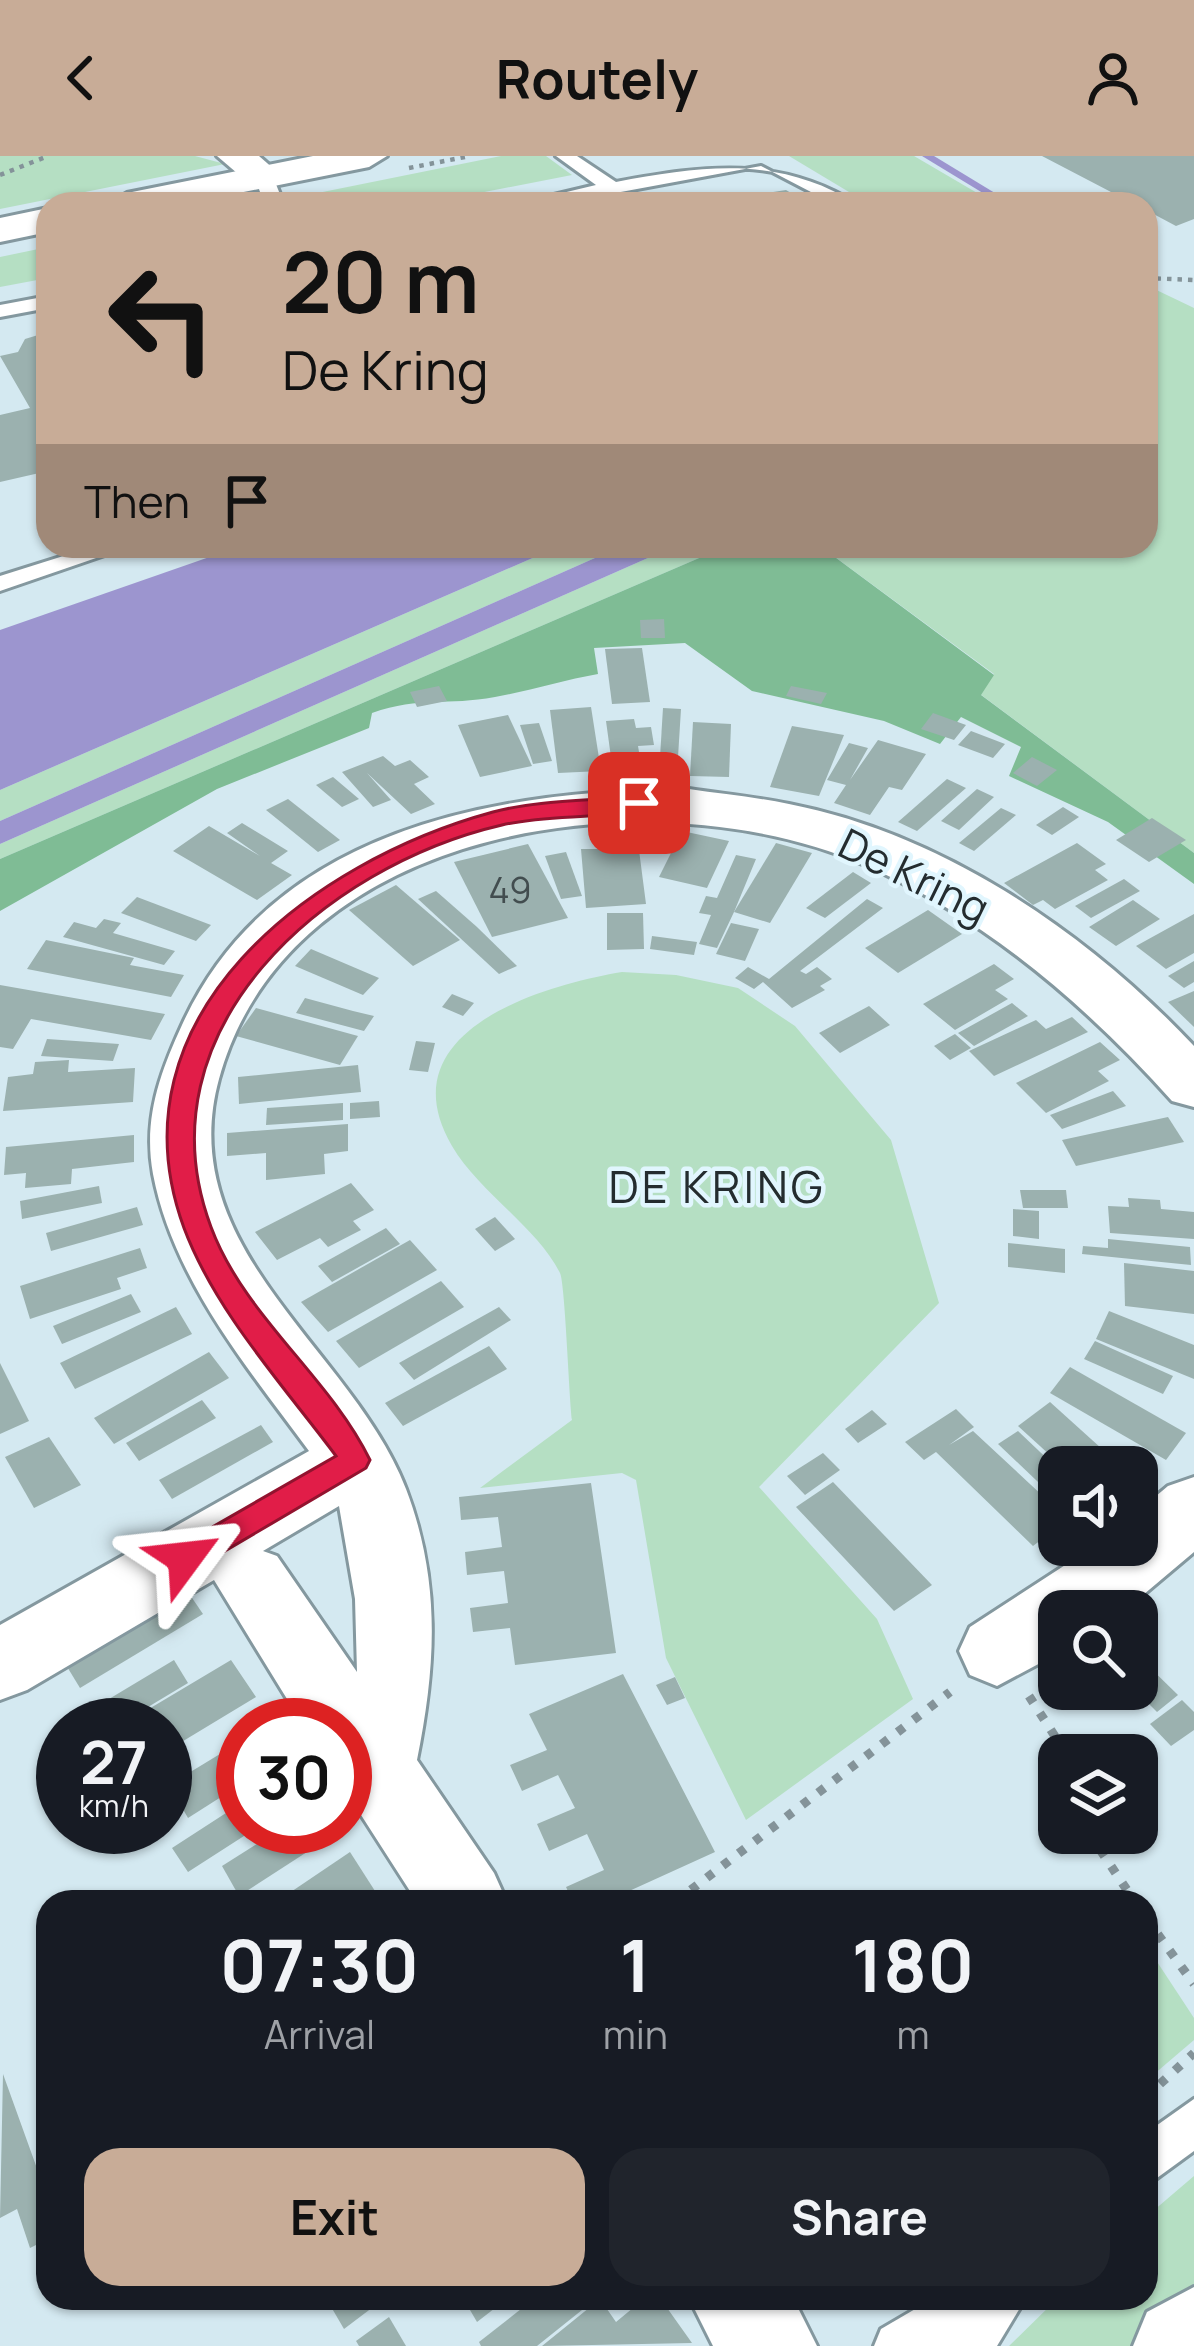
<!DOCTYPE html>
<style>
body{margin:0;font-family:Manrope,sans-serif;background:#20242c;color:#f1f3f6;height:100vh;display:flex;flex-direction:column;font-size:45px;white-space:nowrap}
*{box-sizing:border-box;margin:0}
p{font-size:39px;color:#9ea1a6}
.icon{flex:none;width:66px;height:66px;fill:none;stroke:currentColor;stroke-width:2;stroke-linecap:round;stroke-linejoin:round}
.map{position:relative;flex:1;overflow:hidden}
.drawer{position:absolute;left:36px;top:1734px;width:1122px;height:420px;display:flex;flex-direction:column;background:#171b24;border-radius:36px;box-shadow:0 3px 9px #0004}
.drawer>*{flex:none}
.hud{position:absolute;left:36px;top:36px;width:1122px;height:366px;border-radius:36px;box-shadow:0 3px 9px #0004;background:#c8ac97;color:#111;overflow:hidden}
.fabs{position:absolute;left:1038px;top:1290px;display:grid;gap:24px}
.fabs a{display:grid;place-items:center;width:120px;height:120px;border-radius:24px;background:#171b24;box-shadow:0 3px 9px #0004;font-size:60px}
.speed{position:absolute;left:36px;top:1542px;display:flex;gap:24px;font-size:60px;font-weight:700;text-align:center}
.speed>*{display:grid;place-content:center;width:156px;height:156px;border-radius:50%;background:#171b24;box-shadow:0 3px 9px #0004;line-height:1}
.speed small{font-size:30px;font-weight:400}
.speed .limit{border:18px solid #d22;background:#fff;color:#111}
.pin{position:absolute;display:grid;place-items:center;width:102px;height:102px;color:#fff;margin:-51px;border-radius:24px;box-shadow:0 6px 18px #0006}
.me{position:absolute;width:132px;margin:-66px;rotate:60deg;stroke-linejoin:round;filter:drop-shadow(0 0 9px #0008)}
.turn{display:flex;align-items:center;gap:42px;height:252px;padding:0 48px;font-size:54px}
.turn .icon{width:156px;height:156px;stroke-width:2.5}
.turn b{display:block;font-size:84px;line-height:102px}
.then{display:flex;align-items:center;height:114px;padding:0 48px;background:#0003;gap:24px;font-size:45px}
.eta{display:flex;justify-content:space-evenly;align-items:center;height:204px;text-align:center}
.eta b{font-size:72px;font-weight:700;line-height:84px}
.cta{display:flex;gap:24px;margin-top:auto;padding:24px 48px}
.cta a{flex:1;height:138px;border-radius:36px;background:#c8ac97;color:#111;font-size:48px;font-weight:700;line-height:138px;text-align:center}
.cta a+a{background:#20242c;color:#f1f3f6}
header{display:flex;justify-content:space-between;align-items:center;height:156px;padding:0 48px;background:#c8ac97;color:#111;font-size:54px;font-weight:700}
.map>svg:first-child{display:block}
.green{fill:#b5dfc3}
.forest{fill:#7fbc95}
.water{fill:#9c95cf}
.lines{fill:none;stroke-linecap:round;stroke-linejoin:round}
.stream{fill:#9c95cf;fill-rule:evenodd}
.building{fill:#9bb1af}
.service-casing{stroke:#84989f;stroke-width:6}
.minor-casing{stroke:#84989f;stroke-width:6}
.tertiary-casing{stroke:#84989f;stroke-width:6}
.path-far1{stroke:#849399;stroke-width:4.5;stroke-dasharray:4.5 6;stroke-linecap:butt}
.path{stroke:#849399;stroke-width:9;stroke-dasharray:8 12;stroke-linecap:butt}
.service{fill:#fff;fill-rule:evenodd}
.minor{fill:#fff;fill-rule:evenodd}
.tertiary{fill:#fff;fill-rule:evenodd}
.route{fill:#e11d48;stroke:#92132f;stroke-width:3}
.labels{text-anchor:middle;stroke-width:9;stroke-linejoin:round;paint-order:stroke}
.number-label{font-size:36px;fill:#424d4f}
.street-label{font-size:42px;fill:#242c2f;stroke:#e1f6fe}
.neighbourhood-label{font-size:45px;letter-spacing:3px;fill:#242c2f;stroke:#e1f6fe}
</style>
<header><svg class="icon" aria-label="back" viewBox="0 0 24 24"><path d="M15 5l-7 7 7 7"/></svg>Routely<svg class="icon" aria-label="person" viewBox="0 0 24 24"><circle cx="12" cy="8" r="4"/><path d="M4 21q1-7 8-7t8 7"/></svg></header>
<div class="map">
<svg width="1194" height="2190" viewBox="0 0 1194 2190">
<rect width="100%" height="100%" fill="#d4e9f1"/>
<!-- green -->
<g class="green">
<path d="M0,0H195L225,8L0,53Z"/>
<path d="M501,0H546L572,19L423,48H292L288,43Z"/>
<path d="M789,0H914L996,48H869Z"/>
<path d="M48,91V122L0,131V101Z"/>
<path d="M1146,129L1194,152V697L980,538L994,518L820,390H1146Z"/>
<path d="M560,390H622L0,665V634Z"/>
<path d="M675,390H727L0,703V688Z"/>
<path d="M622,816L676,819L738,832L795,870L891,984L939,1147L759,1331L877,1463L913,1543L746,1664L666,1502L636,1324L622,1317L480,1332L572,1264C569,1239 565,1127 560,1117C537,1071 478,1035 452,990C386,877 538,830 622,816Z"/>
<path d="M1146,1789L1194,1862V1884L1146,1925Z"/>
<path d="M1194,2020V2130L1130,2190H1009L1058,2142H1146V2061Z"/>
</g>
<!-- forest -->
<path class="forest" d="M727,390H820L994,519L981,539L1194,697V728L1108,666L1009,620L1021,591L961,561L940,588L884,565L752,535L685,487L594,492L598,518C563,524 529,535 495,541C447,550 421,540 372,557L369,572L217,633L0,755V703Z"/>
<!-- water -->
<g class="water">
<path d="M241,390H560L0,634V474Z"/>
<path d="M622,390H675L0,688V665Z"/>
</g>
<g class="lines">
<!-- stream -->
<path class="stream" d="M922,0H934L1013,48H1001Z"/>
</g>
<!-- building -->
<g class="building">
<path d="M1042,0H1194V63L1176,70L1146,54V48H1134Z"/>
<path d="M786,34L809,48H716V45Z"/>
<path d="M48,176V315L0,326V259L30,252L0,200L18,196L25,183Z"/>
<path d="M664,463L665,482H641L640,464Z"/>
<path d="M642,492L650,546L612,548L605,493Z"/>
<path d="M439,530L447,545L417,551L410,536Z"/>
<path d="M791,530L827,537L821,548L786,540Z"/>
<path d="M591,551L601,615L558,617L550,554Z"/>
<path d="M663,552L681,553L678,601H660Z"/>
<path d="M933,557L966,569L954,584L921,573Z"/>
<path d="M508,559L532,610L480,621L458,569Z"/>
<path d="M634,563L636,572L651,571L654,589L638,590L642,614L613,616L606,565Z"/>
<path d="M693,566L731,568L729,621L690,620Z"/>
<path d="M539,567L552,605L533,608L520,569Z"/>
<path d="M792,570L844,579L819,640L770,631Z"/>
<path d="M971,575L1005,588L993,602L958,589Z"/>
<path d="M878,584L926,598L902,634L889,631L870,659L834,647L846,629L827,624L849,587L868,592L850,624Z"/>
<path d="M383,600L395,610L410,604L429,621L414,628L435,648L411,658L367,617L391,644L373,651L342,616Z"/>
<path d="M1032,601L1057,614L1037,630L1013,617Z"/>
<path d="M333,621L359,643L342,651L316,629Z"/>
<path d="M947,623L966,632L917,675L898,666Z"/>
<path d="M977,633L994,641L959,674L941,665Z"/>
<path d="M288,643L340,684L318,696L266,654Z"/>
<path d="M1063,651L1079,661L1052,679L1036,669Z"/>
<path d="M1001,652L1016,659L974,695L959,687Z"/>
<path d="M1152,662L1186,684L1149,706L1116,684Z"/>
<path d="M242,667L288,695L271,707L292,719L257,744L173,695L209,670L260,700L227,677Z"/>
<path d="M636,671L646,748L586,752L581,693H600L598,673Z"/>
<path d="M682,675L729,685L707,732L659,721Z"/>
<path d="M776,687L812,697L770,767L734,756Z"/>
<path d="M1077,687L1106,708L1095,714L1108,724L1055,753L1043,744L1033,749L1004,727Z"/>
<path d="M528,688L568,762L492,781L454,706Z"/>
<path d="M566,696L582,740L561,743L545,700Z"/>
<path d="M736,699L756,703L734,756L717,792L699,788L711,759L699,757L706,740L717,742Z"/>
<path d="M853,716L871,727L825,762L806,752Z"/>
<path d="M1124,723L1140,735L1091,762L1075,750Z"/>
<path d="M396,729L460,784L413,810L349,754Z"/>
<path d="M436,735L477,771L517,810L499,818L418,743Z"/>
<path d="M137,741L211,769L196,785L121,757Z"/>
<path d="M867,743L883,752L800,815L806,818L817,811L832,823L820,830L825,834L792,852L763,826L754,833L735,822L748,811L769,823Z"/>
<path d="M1133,744L1160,763L1116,790L1089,771Z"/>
<path d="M928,754L962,778L898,817L865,792Z"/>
<path d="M607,757H643L644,793L607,794Z"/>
<path d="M1194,758V797L1166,813L1136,790Z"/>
<path d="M104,763L121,767L113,777L175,795L164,809L63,781L74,766L96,772Z"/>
<path d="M731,767L759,773L745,805L716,798Z"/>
<path d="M652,780L697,786L694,799L650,793Z"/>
<path d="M46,784L134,802L130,809L184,819L171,841L27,813Z"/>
<path d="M311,793L379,822L363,839L295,810Z"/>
<path d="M1194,805V826L1184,832L1168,820Z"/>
<path d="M994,808L1014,823L995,834L1008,843L955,874L923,848Z"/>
<path d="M0,829L165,858L151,884L31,863L13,893L0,891Z"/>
<path d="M1194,835V871L1168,846Z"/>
<path d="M452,838L474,847L463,860L442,851Z"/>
<path d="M305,842L353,855L374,860L364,875L296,857Z"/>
<path d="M1012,847L1028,860L974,890L958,877Z"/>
<path d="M869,850L890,869L840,897L819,877Z"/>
<path d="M256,852L358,880L340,909L236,880Z"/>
<path d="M1072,861L1088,876L994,920L969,895L1036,864L1046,873Z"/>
<path d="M955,878L971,892L950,904L934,890Z"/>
<path d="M47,883L119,888L113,905L41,900Z"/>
<path d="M416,885L435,887L428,916L409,914Z"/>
<path d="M1100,886L1120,904L1098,915L1109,925L1046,957L1016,927Z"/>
<path d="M69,904L68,916L135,912L133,946L3,955L8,921L33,918L35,906Z"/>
<path d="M358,909L361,936L239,948L238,921Z"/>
<path d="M1113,935L1126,950L1062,973L1050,959Z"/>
<path d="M379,945L380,961L350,963V947Z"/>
<path d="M343,947V964L266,969L267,952Z"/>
<path d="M1168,961L1184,986L1076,1010L1062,984Z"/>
<path d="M348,968V995L324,998L325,1018L266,1024V997L227,1000V977Z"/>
<path d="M134,979V1006L72,1013L71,1028L25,1032L26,1017L4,1019L6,991Z"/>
<path d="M351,1027L374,1054L353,1065L361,1074L328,1091L320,1082L277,1104L255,1076Z"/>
<path d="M99,1030L102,1047L22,1063L20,1045Z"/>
<path d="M1020,1034H1066L1068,1052H1023Z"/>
<path d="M1128,1042L1160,1044L1161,1053L1194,1056V1083L1110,1077L1108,1050L1129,1051Z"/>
<path d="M137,1051L143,1069L51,1095L46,1077Z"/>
<path d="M1013,1053L1039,1055V1083L1013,1080Z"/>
<path d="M495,1061L515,1083L495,1095L475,1073Z"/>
<path d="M386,1072L400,1088L332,1126L318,1110Z"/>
<path d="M1108,1083L1190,1091L1191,1109L1082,1098L1083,1090L1108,1092Z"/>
<path d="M410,1084L437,1114L328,1176L301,1146Z"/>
<path d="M1008,1087L1065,1093V1117L1008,1111Z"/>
<path d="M140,1092L147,1112L117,1122L121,1133L30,1163L20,1130Z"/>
<path d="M1124,1107L1194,1115V1158L1125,1150Z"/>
<path d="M441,1125L464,1151L359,1212L336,1185Z"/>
<path d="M131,1138L141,1156L62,1188L53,1170Z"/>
<path d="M176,1151L192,1178L75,1233L60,1207Z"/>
<path d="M499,1151L511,1164L414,1224L399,1207Z"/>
<path d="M1109,1155L1194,1189V1223L1096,1183Z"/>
<path d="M1095,1185L1173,1220L1163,1238L1084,1203Z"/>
<path d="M489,1190L507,1213L403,1270L385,1247Z"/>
<path d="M209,1196L229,1222L114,1288L94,1262Z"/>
<path d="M0,1207L29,1265L0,1278Z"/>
<path d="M1070,1211L1186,1277L1166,1304L1050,1237Z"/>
<path d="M202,1244L216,1262L139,1305L126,1287Z"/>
<path d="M1050,1246L1122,1311H1063L1018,1270Z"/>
<path d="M956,1253L974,1271L949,1289L973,1275L1059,1355V1370L1033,1390L936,1296L924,1304L905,1286Z"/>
<path d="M872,1254L887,1268L858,1287L845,1273Z"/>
<path d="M261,1269L273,1286L172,1343L159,1324Z"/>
<path d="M1018,1275L1059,1314V1346L998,1288Z"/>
<path d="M49,1281L81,1329L34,1352L5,1301Z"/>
<path d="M823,1297L840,1314L805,1339L787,1320Z"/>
<path d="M833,1326L932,1429L894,1455L796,1351Z"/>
<path d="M591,1327L616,1497L515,1509L510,1472L473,1476L470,1452L508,1447L504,1415L467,1419L465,1396L502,1391L498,1361L461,1364L459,1341Z"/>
<path d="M188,1436L203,1458L80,1532L66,1509Z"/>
<path d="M1137,1499L1178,1539L1157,1556L1134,1533Z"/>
<path d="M174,1504L188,1527L118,1569H98L89,1555Z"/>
<path d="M231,1504L256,1541L165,1596V1569H122Z"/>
<path d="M623,1518L715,1696L605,1746H573L566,1731L604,1714L587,1678L549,1695L537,1668L575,1652L558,1619L522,1635L510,1609L547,1594L529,1558Z"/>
<path d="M675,1521L685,1542L667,1549L656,1529Z"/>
<path d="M1182,1544L1194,1556V1574L1171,1590L1150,1568Z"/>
<path d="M243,1584V1627L188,1662L169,1629Z"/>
<path d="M243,1646V1671H258L188,1716L172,1692Z"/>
<path d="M284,1671L341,1674L239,1740L222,1710Z"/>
<path d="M350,1696L375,1735L359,1746H276Z"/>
<path d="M3,1918L48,2043V2083L30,2092L17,2053L0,2062Z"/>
<path d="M339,2142H385L344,2173L330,2149Z"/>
<path d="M463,2142H508L477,2166Z"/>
<path d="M535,2142H597L537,2190H481L479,2186Z"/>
<path d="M645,2142H660L692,2187L542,2190L600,2143L616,2166Z"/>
<path d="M389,2161L406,2190H359L356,2185Z"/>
</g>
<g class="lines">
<defs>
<g id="service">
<path d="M556,0H577L616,26C707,9 780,0 857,48H834L761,10L556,48H516L596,29Z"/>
<path d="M264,15L273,21L284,48H264L255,21Z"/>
<path d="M48,140V152L0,161V149Z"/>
<path d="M95,390H131L0,435V420Z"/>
<path d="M1194,1943V1995L1146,2030V1977Z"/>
<path d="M934,2142H1026L997,2190H874L881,2173Z"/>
</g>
<g id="minor">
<path d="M217,0H259L283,21L277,29H251Z"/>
<path d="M689,633C722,638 756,641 789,648C943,678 1088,777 1194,890V951L1172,945C1086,849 985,762 865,709C653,617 289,667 219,923C172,1094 353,1194 406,1333C441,1425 436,1510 417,1604L494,1717L507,1746H417L345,1634V1569H303L214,1424L27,1534L0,1544V1469L309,1295C247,1211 173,1123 153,1018C143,963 160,917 182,869C271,673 495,634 689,633ZM339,1350L355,1443L357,1516L277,1400L263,1395Z"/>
<path d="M1194,1321V1396L1124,1455H1059V1497L997,1530L970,1519L959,1495L970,1471L1096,1389H1137V1356L1168,1330Z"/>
<path d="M1194,2131V2190H1133L1147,2156Z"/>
<path d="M689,2142H793L817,2190H713Z"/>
</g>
<g id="tertiary">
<path d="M313,0H387L369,11L184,48H108L127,37Z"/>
<path d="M48,52V76L0,86V62Z"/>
</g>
</defs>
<!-- service casing -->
<use href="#service" class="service-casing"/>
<!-- minor casing -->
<use href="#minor" class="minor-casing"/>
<!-- tertiary casing -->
<use href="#tertiary" class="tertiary-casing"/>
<!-- path-far1 -->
<g class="path-far1">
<path d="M409,12L470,0"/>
<path d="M0,19L48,0"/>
<path d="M1146,122L1194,124"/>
</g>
<!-- path -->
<g class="path">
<path d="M1029,1540L1067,1599"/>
<path d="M1089,1677L1135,1746"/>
<path d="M675,1746L950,1536"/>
<path d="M1146,1762L1194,1828"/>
<path d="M1160,1928L1194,1897"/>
</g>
<!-- service -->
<use href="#service" class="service"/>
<!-- minor -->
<use href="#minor" class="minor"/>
<!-- tertiary -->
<use href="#tertiary" class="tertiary"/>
</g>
<!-- route -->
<path class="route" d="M639,640L650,647L647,652C600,664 549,658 502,669C325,710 137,873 211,1071C244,1160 329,1220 370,1304L366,1312L196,1412H174L169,1402L174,1393L336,1300C283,1229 215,1155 184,1072C106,859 313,705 493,656C538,644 592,645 639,640Z"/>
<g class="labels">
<!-- number labels -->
<g class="number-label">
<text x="510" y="747">49</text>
</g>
<!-- street labels -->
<g class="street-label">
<text transform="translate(914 720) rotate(26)" y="15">De Kring</text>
</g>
<!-- neighbourhood labels -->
<g class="neighbourhood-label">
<text x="717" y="1047">DE KRING</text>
</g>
</g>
</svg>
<div class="fabs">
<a><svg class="icon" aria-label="sound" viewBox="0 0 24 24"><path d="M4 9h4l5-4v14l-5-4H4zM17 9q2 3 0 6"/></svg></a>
<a><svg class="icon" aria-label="search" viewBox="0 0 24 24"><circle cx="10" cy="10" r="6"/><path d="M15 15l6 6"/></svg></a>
<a><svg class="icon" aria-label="layers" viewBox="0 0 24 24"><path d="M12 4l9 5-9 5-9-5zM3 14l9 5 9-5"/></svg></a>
</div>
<div class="speed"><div>27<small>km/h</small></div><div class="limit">30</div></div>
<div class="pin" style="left:639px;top:647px;background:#d93025"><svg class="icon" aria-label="arrive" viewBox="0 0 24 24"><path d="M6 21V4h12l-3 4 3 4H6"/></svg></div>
<svg class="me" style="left:185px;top:1402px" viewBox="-20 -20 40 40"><path d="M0-17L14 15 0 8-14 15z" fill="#e11d48" stroke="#fff" stroke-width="4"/></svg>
<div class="hud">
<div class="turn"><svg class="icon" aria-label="left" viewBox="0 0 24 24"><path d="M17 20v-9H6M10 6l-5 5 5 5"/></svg><div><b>20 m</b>De Kring</div></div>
<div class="then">Then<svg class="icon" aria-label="arrive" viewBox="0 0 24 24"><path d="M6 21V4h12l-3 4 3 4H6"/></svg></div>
</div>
<section class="drawer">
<div class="eta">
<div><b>07:30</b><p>Arrival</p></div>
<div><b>1</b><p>min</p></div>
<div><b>180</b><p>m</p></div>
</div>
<div class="cta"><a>Exit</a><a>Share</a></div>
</section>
</div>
